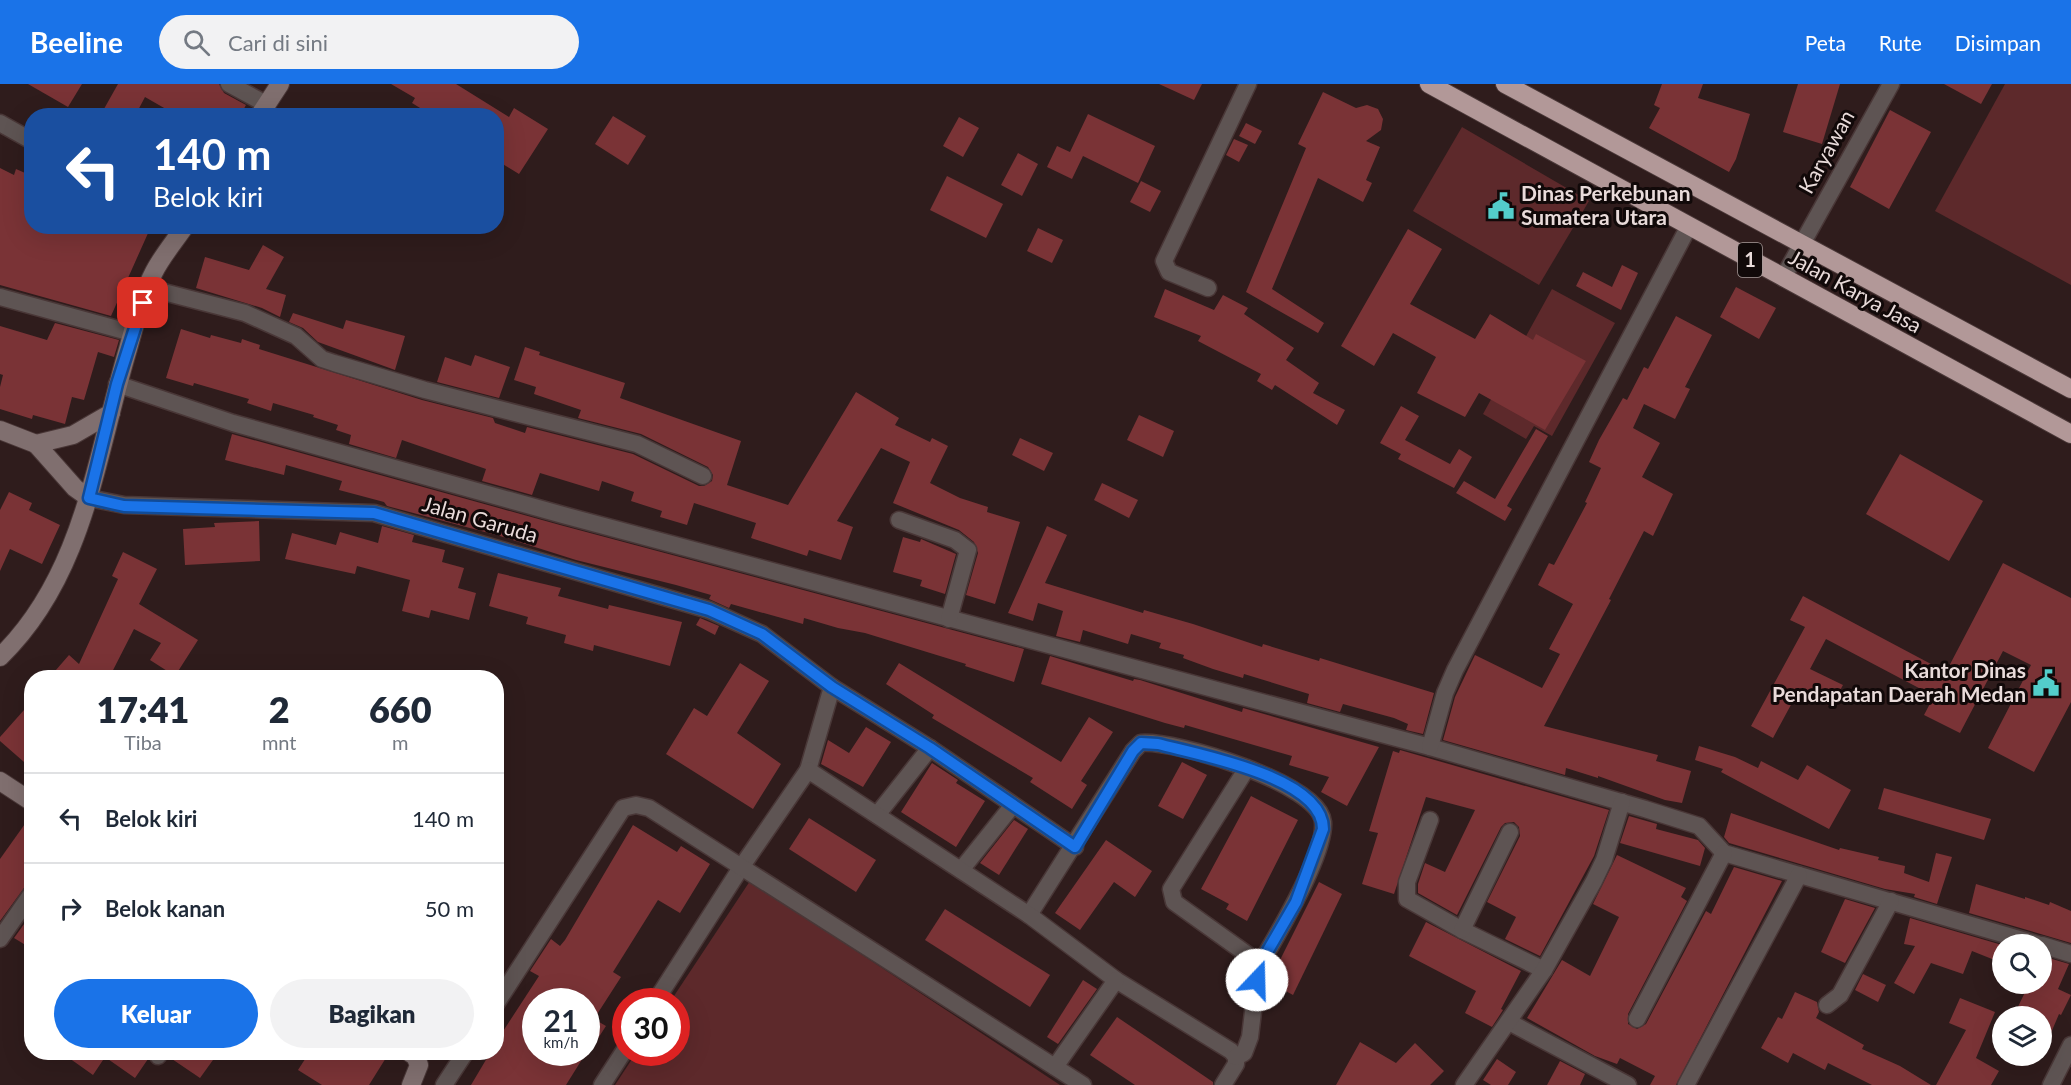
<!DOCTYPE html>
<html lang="id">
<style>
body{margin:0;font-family:Lato,sans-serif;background:#f2f2f3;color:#1f2937;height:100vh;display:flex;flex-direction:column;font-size:22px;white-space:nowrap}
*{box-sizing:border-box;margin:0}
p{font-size:20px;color:#747a83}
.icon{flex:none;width:33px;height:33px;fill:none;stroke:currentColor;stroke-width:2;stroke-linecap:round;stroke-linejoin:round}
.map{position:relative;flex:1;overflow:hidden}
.details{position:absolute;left:24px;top:586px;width:480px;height:390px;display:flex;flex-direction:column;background:#fff;border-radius:24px;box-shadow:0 6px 24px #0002}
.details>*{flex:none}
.banner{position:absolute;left:24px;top:24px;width:480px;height:126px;border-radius:24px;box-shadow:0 6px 24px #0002;background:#1a4fa0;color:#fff;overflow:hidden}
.fabs{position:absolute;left:1992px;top:850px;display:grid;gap:12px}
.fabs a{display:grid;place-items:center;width:60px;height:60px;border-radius:50%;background:#fff;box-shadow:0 6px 24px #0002;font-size:30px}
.speed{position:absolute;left:522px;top:904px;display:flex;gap:12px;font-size:30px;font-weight:700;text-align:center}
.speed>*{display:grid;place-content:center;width:78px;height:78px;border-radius:50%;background:#fff;box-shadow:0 6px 24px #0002;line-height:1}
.speed small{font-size:15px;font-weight:400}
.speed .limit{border:9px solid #d22;background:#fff;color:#111}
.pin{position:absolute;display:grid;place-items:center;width:51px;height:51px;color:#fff;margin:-26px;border-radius:12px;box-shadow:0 3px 9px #0006}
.me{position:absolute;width:66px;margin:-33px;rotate:21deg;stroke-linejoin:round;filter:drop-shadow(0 0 4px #0008)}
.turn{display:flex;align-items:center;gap:21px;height:126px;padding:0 30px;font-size:27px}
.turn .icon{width:78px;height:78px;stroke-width:2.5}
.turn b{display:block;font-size:42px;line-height:51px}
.eta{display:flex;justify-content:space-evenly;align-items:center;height:102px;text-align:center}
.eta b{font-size:36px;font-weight:800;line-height:42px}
.button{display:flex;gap:12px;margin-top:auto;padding:12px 30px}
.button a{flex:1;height:69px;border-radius:36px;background:#1a73e8;color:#fff;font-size:24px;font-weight:800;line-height:69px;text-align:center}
.button a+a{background:#f2f2f3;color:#1f2937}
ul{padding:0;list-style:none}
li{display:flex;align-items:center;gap:18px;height:90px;padding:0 30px;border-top:2px solid #e0e1e3}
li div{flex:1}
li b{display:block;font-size:22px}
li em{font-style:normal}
header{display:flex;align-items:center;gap:36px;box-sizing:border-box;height:84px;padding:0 30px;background:#1a73e8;color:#fff}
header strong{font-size:28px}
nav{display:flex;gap:33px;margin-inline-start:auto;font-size:21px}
.search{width:420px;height:54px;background:#f2f2f3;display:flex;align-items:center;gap:15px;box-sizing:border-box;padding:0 21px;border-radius:33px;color:#747a83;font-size:22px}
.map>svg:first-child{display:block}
.green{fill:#5d292b}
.building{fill:#7a3336}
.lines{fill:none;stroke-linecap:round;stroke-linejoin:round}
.street-casing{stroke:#493737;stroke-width:19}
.secondary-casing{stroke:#493737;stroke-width:20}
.highway-casing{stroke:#493737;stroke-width:20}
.street{stroke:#5e5453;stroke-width:16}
.secondary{stroke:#806f6f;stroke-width:18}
.highway{stroke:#b29898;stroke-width:18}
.route-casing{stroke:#114b97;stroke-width:15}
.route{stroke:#1a73e8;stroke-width:10}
.labels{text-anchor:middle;stroke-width:6;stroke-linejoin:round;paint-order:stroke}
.shield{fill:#110909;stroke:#a89c9b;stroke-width:1.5}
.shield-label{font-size:20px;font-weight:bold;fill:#e9dbda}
.street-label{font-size:21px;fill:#e9dbda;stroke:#110909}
.poi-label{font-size:21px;font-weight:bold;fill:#e9dbda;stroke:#110909;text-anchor:start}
</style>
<header>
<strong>Beeline</strong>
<div class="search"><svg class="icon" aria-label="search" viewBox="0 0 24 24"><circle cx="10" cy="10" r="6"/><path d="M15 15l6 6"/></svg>Cari di sini</div>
<nav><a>Peta</a><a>Rute</a><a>Disimpan</a></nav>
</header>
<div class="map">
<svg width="2071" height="1001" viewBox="0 0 2071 1001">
<rect width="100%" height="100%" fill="#2f1c1c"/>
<!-- green -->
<g class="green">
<path d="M2005,0H2071V201L1935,127Z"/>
<path d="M1462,43L1589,117L1539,201L1413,127Z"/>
<path d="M1552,205L1615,239L1552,352L1534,342L1526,355L1483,330Z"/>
<path d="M750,797L1060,1001H615L636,969H676V918H670Z"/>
</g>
<!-- building -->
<g class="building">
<path d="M28,0H82L68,23Z"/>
<path d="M118,0H219L224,9L246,21L240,32H178L145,13L135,32H100Z"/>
<path d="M391,0H456L509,33L514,24L548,45L519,90L496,76V32H433L412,19L415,14Z"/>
<path d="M1159,0H1202L1194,16Z"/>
<path d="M1662,0H1703L1698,14L1750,30L1736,75L1729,88L1649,44L1660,24L1654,21Z"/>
<path d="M1798,0H1840L1822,60L1783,48Z"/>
<path d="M1944,0H1992L1981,20Z"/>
<path d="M1323,8L1356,24L1367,21L1378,25L1383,35L1381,46L1366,57L1380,63L1366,96L1372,99L1363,118L1318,94L1272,205L1324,239L1318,249L1246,208L1306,64L1298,60Z"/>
<path d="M1890,26L1931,48L1889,125L1850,103Z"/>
<path d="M1088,30L1155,62L1138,99L1083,72L1072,95L1047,83L1057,62L1070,68Z"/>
<path d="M613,32L646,52L628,81L595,60Z"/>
<path d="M959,33L979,44L963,73L943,62Z"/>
<path d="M1246,39L1262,47L1255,60L1239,52Z"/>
<path d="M1234,55L1248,61L1239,78L1226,71Z"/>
<path d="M1018,69L1038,80L1022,112L1001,101Z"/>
<path d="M0,84L14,91L16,85L32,92V142H140L149,147L111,232L0,201Z"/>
<path d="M947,92L1003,120L986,154L930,126Z"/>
<path d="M1141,97L1161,107L1150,128L1130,118Z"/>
<path d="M1038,144L1063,156L1052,179L1027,167Z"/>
<path d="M1408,145L1442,165L1410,220L1475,255L1490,230L1533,256L1536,250L1586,277L1545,346L1479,309L1465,333L1417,309L1436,273L1393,249L1374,282L1341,262Z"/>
<path d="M263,161L284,173L266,205L286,211L280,233L262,224L196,204L205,173L249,186Z"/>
<path d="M1622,181L1638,189L1621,226L1576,202L1583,188L1612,203Z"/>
<path d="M1736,203L1776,224L1759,255L1720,233Z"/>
<path d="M1165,205L1214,226L1223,211L1248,224L1244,230L1294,264L1286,276L1319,299L1313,309L1345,326L1337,341L1275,301L1272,306L1257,297L1261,290L1198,257L1201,252L1154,233Z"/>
<path d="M293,229L343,245L346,236L405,252L395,286L318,258L303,244L289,238Z"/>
<path d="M1676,232L1712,251L1685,303L1690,305L1675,335L1644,320L1633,344L1660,359L1642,393L1673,410L1653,452L1644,447L1609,515L1611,516L1544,642L1658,671L1656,677L1691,687L1682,719L1665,716L1598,692V694L1566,684L1565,691L1443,656L1455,613L1475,571L1542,604L1560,570L1549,565L1573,520L1538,501L1549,479L1554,481L1587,419L1585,418L1601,384L1589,378L1599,356L1623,314L1627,316L1644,283L1648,285Z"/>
<path d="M55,239L119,256L114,273L98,268L84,316L72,313L65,340L33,331L32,335L0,325V303L3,291L0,290V242L47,256Z"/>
<path d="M181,245L210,254L211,251L241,259L242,255L260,261L259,265L422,316L493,334L495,339L525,349L527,343L633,370L699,402H704L712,397L713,391L708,383L641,350L578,334L581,326L534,310L536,303L514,296L525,263L540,268L539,271L625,299L620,314L741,357L727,401L788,421L856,308L899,334L895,341L930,358L932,354L948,362L930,399L960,414L988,423L987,428L1020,438L995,520L966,511L978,469L974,458L959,446L893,419L910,378L881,364L837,437L853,443L841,476L809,466L807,472L751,454L756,439L694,419L687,441L660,433L662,427L631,417L634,408L602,397L599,407L540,389L532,411L482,397L486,385L402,356L396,374L349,360L351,351L336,346L338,341L313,333L314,331L273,319L271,327L247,319L249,315L194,299L193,302L166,294Z"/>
<path d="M475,271L510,283L499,314L437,298L445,273L471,282Z"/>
<path d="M1401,322L1419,332L1405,356L1450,380L1459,365L1472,373L1454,404L1398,375L1401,370L1380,359Z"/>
<path d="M1139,331L1174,347L1163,373L1127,356Z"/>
<path d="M1536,345L1548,352L1507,422L1512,425L1505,437L1456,409L1464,397L1495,415Z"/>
<path d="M232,350L560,441L1024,565L1014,598L965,582L966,580L865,549L838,544L804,534L803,540L731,520L729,524L709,515L711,511L676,501L576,476L500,452L387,422L384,418L339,406L342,397L286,381L284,391L225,376Z"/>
<path d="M1020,354L1053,369L1044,387L1012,371Z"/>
<path d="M1900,370L1983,417L1949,477L1866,430Z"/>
<path d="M1102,399L1138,416L1129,434L1094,416Z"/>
<path d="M9,408L32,419L29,426L60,441L42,480L10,465L0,487V426Z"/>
<path d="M259,437L260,477L185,481L183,445L215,443L214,439Z"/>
<path d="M382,442L414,451L412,458L445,466L442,478L464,484L458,504L476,509L469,536L431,526L429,534L402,527L410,496L357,482L355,490L285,475L292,449L336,461L340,448L378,459Z"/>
<path d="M1047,442L1067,451L1045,499L1143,529L1144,526L1193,540L1262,563L1263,560L1319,577L1320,574L1434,609L1423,650L1406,646L1408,640L1394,634L1343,620L1340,628L1307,619L1309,610L1244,590L1243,594L1213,585L1183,574L1184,571L1159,564L1161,559L1131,550L1128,560L1083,546L1080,558L1056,552L1063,527L1038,519L1033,537L1008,529Z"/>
<path d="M903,453L920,458L921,455L956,470L945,510L920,502L922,496L893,488Z"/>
<path d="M123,468L157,485L139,520L198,556L175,592L150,576L161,559L134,545L109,594H49L69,571L79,580L118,495L112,492Z"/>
<path d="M2003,479L2071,514V618L2034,688L1988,664L2031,581L2003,567L1960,649L1924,631L1934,612L1826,555L1810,585L1843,601L1831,623L1799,606L1773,654L1751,642L1805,543L1790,536L1803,512L1946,588Z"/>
<path d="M498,489L561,504L558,512L608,525L609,521L682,538L670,582L594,561L593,567L564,559L566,551L526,540L528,533L489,522Z"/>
<path d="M700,534L719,542L715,551L696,541Z"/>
<path d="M1050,572L1133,597L1134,595L1140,596L1242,628L1243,624L1379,663L1347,722L1321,708L1329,693L1289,681L1292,672L1185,641L1184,644L1165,639L1041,600Z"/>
<path d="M740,579L769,597L737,649L781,680L753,725L666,670L694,624L707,632Z"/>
<path d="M899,579L1061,678L1089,633L1113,648L1081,697L1087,701L1072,725L1030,698L1033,694L932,634L934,631L886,600Z"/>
<path d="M32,617V685L0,657V653Z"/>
<path d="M866,643L891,658L863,703L821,680L828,656L849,669Z"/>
<path d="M1699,662L1735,673L1758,684L1761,677L1798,696L1807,681L1851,706L1829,745L1721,688L1723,685L1695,676Z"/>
<path d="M1400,666L1609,726L1594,772L1540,872L1505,855L1516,833L1487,818L1520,752L1519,743L1514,738L1505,739L1501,743L1457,831L1418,809V800L1425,779L1445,788L1475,726L1426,713L1394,810L1362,800L1378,749L1369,747L1393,667L1399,669Z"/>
<path d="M1182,678L1207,691L1183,735L1158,722Z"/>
<path d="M932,679L958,696L956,699L985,717L956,763L901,728Z"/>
<path d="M1884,704L1991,735L1984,756L1878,725Z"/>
<path d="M1251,712L1298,736L1247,837L1226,825L1229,820L1201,805Z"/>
<path d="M1731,729L1839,766L1840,764L1879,773L1878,776L1905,782L1904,789L1929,798L1936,769L1952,773L1937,820L1914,813L1915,810L1885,805L1729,759L1724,753Z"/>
<path d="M32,730V793L0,837V775Z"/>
<path d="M1629,732L1657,740L1656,745L1698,756L1705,764L1700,782L1620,759Z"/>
<path d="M809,734L876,776L856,808L789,765Z"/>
<path d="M1014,736L1028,745L999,791L980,779Z"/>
<path d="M633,741L677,768L681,762L710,780L680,829L658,816L613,888L621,893L594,935L606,942L586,973V918H536V969H586L566,1001H471L490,969H496V958L539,892L530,887L551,855L560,862L565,856Z"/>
<path d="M1106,756L1152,787L1135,813L1114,798L1080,846L1055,829Z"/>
<path d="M1617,771L1686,804L1681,813L1687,817L1628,930V940L1637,945L1646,940L1706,827L1711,830L1734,783L1782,797L1676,1001H1650L1655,992L1620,974L1617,980L1595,972L1527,934L1562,876L1590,892L1619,833L1593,820Z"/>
<path d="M1319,798L1342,810L1293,911L1269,898Z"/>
<path d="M1976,800L2025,815V813L2049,821L2050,818L2071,827V859L1969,829Z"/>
<path d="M1845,815L1875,824L1845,879L1821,868Z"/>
<path d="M945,825L1050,891L1030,923L925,856Z"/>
<path d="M32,829V865L14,854Z"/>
<path d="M1910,834L2002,861V879L1972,867L1963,890L1931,879L1914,910L1894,899L1915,862L1904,860Z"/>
<path d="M1426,838L1521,887L1501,925L1503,926L1492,943L1465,929L1476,907L1409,872Z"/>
<path d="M2042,872L2069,880L2058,905L2071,911L2061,931L2059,930L2042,970V933H2013L2029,900H2042Z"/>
<path d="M1863,890L1886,901L1878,918L1855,906Z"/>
<path d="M1083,896L1097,905L1058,960L1047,953Z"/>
<path d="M1795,908L1817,918L1819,928L1816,934L1864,961L1862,965L1900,982L1931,1001H1872L1828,979L1825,986L1793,969L1788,979L1761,964L1778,933L1782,935Z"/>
<path d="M1960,914L1995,928L1976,974L1999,987L1991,1001H1936L1966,946L1949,939Z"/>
<path d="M1117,933L1213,998V1001H1135L1090,971Z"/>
<path d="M1360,958L1396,979L1415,959L1444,987L1430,1001H1336Z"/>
<path d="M62,969H148V975L135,994L105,973L93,991Z"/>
<path d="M170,969H218L200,994L169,973Z"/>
<path d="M309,969H389L369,1001H322L298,986Z"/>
<path d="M1497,975L1516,988L1508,1001H1491L1483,996Z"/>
<path d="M1560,977L1585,990L1580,1001H1547Z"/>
</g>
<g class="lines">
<defs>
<g id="street">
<path d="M229,0L266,20"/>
<path d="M0,39L32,57"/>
<path d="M1783,194L1891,0"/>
<path d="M148,204L245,229L296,252L322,275L334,279L425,306L637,360L703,392"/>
<path d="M1208,204L1169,188L1164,177L1248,0"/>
<path d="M0,213L132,249"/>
<path d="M117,300L233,339L563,431L1430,663L1645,725L1699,742L1724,769L2040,861"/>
<path d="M89,414L124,421L374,429L709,526L762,550L832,603L930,664L1075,763"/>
<path d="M899,436L955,456L968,466L949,535"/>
<path d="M1430,663L1445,609L1455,586L1689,142"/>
<path d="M808,686L832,603"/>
<path d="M877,731L930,664"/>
<path d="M1430,736L1407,798V815L1462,846L1544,886"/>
<path d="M961,786L1013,721"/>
<path d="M1029,831L1133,667L1141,659C1175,656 1319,699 1323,738C1326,768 1279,848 1263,875L1255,876L1174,818L1171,805L1247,684"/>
<path d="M1462,846L1510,748"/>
<path d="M0,855L32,809"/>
<path d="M2042,861L2071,870"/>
<path d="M655,918L742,782L808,686L1029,831L1116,896L1231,967L1236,973V980L1223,1001"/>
<path d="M496,920L623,724L636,721L649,724L1083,1001"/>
<path d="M1827,921L1840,911L1891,817"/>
<path d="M1637,935L1724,769"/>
<path d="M1509,938L1628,1001"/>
<path d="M158,972L160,969"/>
<path d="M1236,973L1244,969L1250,953L1259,877"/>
<path d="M1055,983L1116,896"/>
<path d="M444,1001L465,969"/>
<path d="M602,1001L626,964"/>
<path d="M1464,1001L1544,886L1594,797L1604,776L1622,718"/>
<path d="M1686,1001L1799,791"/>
<path d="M2051,1001L2071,961"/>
</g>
<g id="secondary">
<path d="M259,32L280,0"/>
<path d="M0,346L36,360L73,351L111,329"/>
<path d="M36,360L75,404L89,414"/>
<path d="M0,573C84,492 96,372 128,265C135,240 142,211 154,188C162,172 175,157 185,142"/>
<path d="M0,697L32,718"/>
<path d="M410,969L415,972L419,981L411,1001"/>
</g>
<g id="highway">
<path d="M1429,0L2071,350"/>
<path d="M1505,0L2071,305"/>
</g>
</defs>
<!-- street casing -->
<use href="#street" class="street-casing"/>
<!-- secondary casing -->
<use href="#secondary" class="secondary-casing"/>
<!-- highway casing -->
<use href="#highway" class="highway-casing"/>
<!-- street -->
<use href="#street" class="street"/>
<!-- secondary -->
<use href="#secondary" class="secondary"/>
<!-- highway -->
<use href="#highway" class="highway"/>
</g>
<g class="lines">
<defs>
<path id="route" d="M143,219L117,300L89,414L124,422L374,429L709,526L762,550L832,603L930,664L1075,763L1133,667L1141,659L1158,660C1199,671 1323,693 1323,745L1296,818L1263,875L1259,877L1257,896"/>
</defs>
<!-- route casing -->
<use href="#route" class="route-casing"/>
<!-- route -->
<use href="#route" class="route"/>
</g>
<!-- icons -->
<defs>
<symbol id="civic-bare" viewBox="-9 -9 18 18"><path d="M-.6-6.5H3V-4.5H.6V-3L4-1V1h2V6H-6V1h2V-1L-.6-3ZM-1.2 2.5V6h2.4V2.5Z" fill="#53cdca" stroke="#110909" stroke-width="2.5" paint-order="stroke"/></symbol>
</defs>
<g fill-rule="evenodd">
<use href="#civic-bare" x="1482" y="103" width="38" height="38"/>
<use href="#civic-bare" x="2027" y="580" width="38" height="38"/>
</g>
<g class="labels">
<!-- shield labels -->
<rect class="shield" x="1738" y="159" width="24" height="34" rx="4.5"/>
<g class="shield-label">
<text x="1750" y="183">1</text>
</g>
<!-- street labels -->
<g class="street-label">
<text transform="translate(1827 68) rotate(-61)" y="7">Karyawan</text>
<text transform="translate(1855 208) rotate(29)" y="7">Jalan Karya Jasa</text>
<text transform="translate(480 436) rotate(16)" y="7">Jalan Garuda</text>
</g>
<!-- poi labels -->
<g class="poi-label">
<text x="1521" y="117">Dinas Perkebunan<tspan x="1521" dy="24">Sumatera Utara</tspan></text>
<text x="2026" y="594" text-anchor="end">Kantor Dinas<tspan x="2026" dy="24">Pendapatan Daerah Medan</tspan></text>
</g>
</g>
</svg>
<div class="fabs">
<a><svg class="icon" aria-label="search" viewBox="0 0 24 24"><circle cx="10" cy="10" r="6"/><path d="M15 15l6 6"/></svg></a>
<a><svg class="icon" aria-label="layers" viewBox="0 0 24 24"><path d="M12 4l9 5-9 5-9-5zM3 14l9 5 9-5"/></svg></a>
</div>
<div class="speed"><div>21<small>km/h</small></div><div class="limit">30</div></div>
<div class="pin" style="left:143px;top:219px;background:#d93025"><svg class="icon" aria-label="arrive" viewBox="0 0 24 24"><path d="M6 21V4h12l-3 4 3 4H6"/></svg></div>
<svg class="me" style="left:1257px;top:896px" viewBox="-20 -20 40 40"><circle r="19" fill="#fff"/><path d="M0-13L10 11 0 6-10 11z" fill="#1a73e8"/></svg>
<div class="banner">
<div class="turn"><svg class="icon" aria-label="left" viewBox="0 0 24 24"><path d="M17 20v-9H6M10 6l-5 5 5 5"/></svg><div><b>140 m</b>Belok kiri</div></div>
</div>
<section class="details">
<div class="eta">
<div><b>17:41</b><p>Tiba</p></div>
<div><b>2</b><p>mnt</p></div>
<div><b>660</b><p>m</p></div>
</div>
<ul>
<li><svg class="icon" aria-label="left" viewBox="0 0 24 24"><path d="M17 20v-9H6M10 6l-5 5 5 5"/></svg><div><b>Belok kiri</b></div><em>140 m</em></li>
<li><svg class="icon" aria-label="right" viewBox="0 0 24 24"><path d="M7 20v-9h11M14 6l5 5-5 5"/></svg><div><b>Belok kanan</b></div><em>50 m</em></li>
</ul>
<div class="button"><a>Keluar</a><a>Bagikan</a></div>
</section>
</div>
